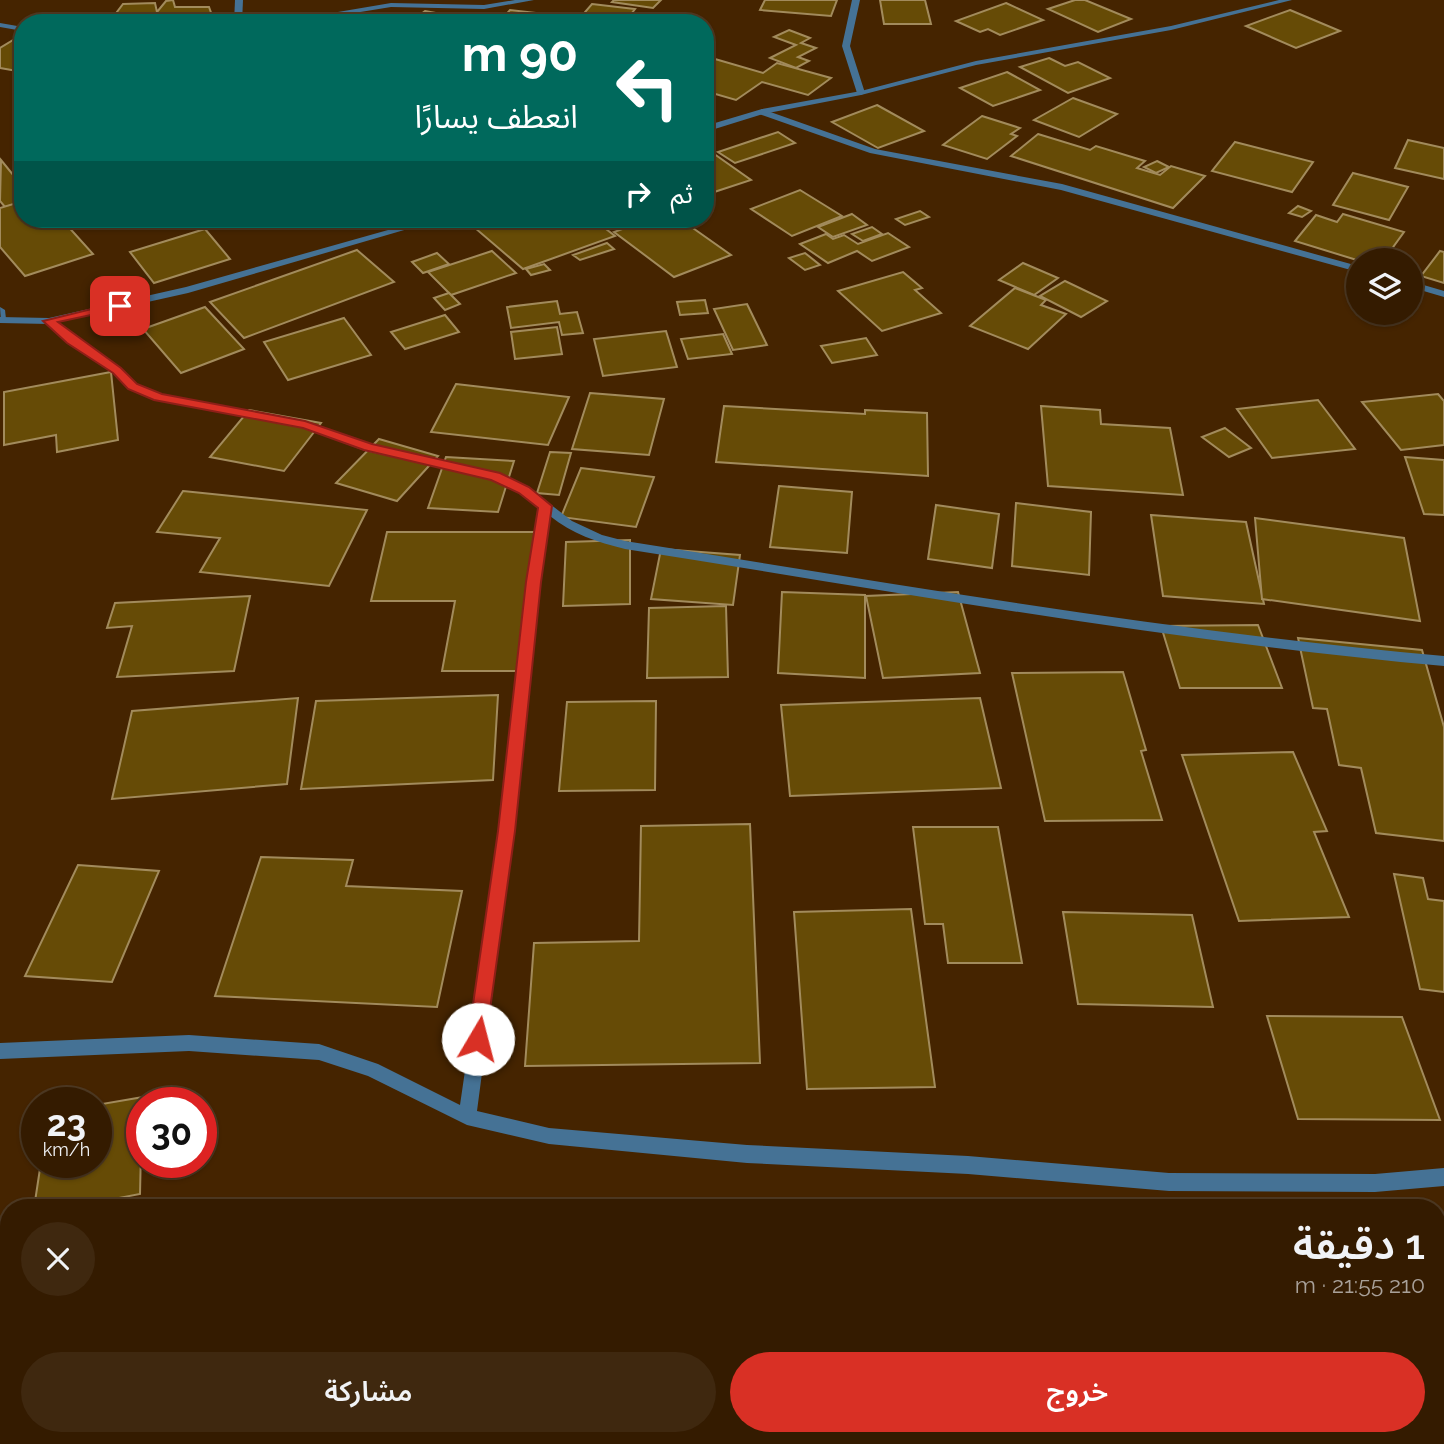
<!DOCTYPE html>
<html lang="ar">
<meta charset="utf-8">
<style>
body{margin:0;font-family:Raleway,"Noto Sans Arabic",sans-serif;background:#3f280f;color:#f1f3f6;direction:rtl;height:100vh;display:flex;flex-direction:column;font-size:26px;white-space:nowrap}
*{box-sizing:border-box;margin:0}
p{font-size:23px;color:#a9a199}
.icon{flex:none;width:38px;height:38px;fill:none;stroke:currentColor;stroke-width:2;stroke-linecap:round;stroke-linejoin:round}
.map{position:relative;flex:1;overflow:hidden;direction:ltr}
.drawer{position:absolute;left:0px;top:1199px;width:1446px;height:247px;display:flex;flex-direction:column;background:#341b00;border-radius:28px 28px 0 0;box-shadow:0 2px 5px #0004,0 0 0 2px #4e3922;direction:rtl}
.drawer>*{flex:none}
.top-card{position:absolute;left:14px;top:14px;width:700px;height:214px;border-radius:28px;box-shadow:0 2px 5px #0004,0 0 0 2px #4e3922;direction:rtl;background:#00695c;color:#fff;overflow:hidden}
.buttons{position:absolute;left:1346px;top:248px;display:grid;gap:14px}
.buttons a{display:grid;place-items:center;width:77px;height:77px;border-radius:50%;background:#341b00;box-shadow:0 2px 5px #0004,0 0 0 2px #4e3922;font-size:35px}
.speed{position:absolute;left:21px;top:1087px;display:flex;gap:14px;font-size:35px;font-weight:700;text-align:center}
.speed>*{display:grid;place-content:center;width:91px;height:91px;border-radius:50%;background:#341b00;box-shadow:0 2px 5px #0004,0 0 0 2px #4e3922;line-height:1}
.speed small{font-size:18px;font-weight:400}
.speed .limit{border:10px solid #d22;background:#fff;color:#111}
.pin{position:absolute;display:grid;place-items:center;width:60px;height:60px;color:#fff;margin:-30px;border-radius:14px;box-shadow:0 4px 10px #0006}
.me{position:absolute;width:77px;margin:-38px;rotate:8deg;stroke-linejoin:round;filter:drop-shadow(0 0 5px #0008)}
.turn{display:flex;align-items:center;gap:24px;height:147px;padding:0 21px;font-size:32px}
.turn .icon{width:91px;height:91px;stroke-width:2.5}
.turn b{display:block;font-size:49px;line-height:60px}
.then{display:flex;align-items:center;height:66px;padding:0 21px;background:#0003;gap:14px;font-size:26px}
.round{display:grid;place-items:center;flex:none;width:74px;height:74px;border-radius:37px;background:#3f280f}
.overview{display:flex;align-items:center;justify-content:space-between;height:119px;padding:0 21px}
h1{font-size:42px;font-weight:600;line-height:52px}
.action{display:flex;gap:14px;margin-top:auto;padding:14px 21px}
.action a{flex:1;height:80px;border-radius:42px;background:#d93025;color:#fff;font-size:28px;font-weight:600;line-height:80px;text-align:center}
.action a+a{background:#3f280f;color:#f1f3f6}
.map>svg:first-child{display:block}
.building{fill:#664b06;stroke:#a28b5c;stroke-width:2}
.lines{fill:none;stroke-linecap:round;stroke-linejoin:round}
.minor{fill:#457295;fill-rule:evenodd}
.tertiary{fill:#457295;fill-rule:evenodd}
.route{fill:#d93025;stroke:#8d1f18;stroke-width:2}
</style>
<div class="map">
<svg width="1444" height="1444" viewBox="0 0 1444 1444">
<rect width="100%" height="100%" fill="#452400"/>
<!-- building -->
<g class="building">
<path d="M173,0L175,7H209L214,21L149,23L147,15L141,23H116L114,16L123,4L155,3L157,12L166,1Z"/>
<path d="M614,0H661L653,8L612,2Z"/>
<path d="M765,0H837L831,16L760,10Z"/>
<path d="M880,0H925L931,24H884Z"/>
<path d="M1075,0H1085L1131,19L1098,32L1048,9Z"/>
<path d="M1006,3L1043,20L1000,35L988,29L980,32L956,21Z"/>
<path d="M592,4L635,9L624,23L499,22L510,10L580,18Z"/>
<path d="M1290,10L1340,31L1296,48L1246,26Z"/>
<path d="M425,11L479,21L409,23Z"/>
<path d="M789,30L810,38L801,43L816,48L798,57L809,61L796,68L770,58L796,45L774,37Z"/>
<path d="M23,34V72L0,68V48Z"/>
<path d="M1049,58L1065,66L1078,62L1110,78L1068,93L1020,67Z"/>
<path d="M715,59L763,73L777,63L831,78L808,95L762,82L736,100L705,91V65Z"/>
<path d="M1007,72L1040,90L993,106L960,88Z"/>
<path d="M1073,98L1117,114L1079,137L1034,120Z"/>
<path d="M877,105L924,131L878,148L832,122Z"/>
<path d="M982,116L1020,128L1011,134L1017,136L987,159L943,145Z"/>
<path d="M778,132L795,143L735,163L718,152Z"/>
<path d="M1038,134L1090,150L1096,146L1145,161L1137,168L1160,175L1171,166L1205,176L1173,208L1011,156Z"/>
<path d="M1408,140L1444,148V179L1395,168Z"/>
<path d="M1235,142L1313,162L1292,192L1212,171Z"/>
<path d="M710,151L751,180L705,195V153Z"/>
<path d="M1,160L23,187V202L5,207L0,201Z"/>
<path d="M1157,161L1169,167L1156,173L1144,167Z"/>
<path d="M1353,173L1408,187L1389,220L1333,205Z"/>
<path d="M800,190L842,216L792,236L751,209Z"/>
<path d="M23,201V219H71L73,221L65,223L93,254L25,276L0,247V208Z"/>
<path d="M1298,206L1311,211L1302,217L1289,213Z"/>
<path d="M920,211L929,217L905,225L896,219Z"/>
<path d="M852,214L867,225L833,237L818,227Z"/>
<path d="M1343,214L1404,232L1383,261H1360L1295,241L1316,215L1337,222Z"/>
<path d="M502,219H593L615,236L523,269L475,228Z"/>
<path d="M650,219H680L731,255L674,277L614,232Z"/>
<path d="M872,227L882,234L863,241L852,234Z"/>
<path d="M205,229L230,259L154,283L130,252Z"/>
<path d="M888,233L909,247L872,261L857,251L828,263L800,244L826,234L833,239L844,235L858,244Z"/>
<path d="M607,243L614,249L580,260L573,255Z"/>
<path d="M357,250L394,282L244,338L210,302Z"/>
<path d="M492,251L516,273L451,295L428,272Z"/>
<path d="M1440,251L1444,252V283L1421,276Z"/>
<path d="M437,253L449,264L423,273L412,262Z"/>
<path d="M805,253L820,265L805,270L789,258Z"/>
<path d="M1023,263L1058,278L1034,295L999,280Z"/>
<path d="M544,264L550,270L531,275L526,269Z"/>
<path d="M903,272L922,288L915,290L941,313L882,331L838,291Z"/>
<path d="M1065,281L1107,301L1081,317L1040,296Z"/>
<path d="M1015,288L1046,300L1041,305L1066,314L1028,349L970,326Z"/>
<path d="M449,293L460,304L445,310L434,298Z"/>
<path d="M705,300L708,313L680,315L677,302Z"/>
<path d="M557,301L560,314L577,312L583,333L562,335L559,322L511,328L507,307Z"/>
<path d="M747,304L767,345L733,350L714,309Z"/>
<path d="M205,307L244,349L181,373L143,329Z"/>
<path d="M445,315L459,332L405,349L391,332Z"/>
<path d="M344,318L371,355L288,380L264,342Z"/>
<path d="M557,327L562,354L515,359L511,332Z"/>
<path d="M666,331L677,367L603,376L594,339Z"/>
<path d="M723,334L732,354L688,359L681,339Z"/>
<path d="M866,338L877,355L832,363L821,346Z"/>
<path d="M111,372L118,440L57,452L56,435L4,445V392Z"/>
<path d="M456,384L569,397L548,445L431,432Z"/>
<path d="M590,393L664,399L649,455L572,449Z"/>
<path d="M1438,394L1444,401V445L1401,450L1362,402Z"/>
<path d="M1318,400L1355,449L1272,458L1237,409Z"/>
<path d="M724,406L865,414V410L927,413L928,476L716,462Z"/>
<path d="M1041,406L1100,410L1101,424L1170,428L1183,495L1048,486Z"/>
<path d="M249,410L321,423L284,471L210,457Z"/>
<path d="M1225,428L1251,448L1229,457L1202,437Z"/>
<path d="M379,439L438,456L397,501L336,483Z"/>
<path d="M550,452L571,453L559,495L537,493Z"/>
<path d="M446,457L514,461L498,512L428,508Z"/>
<path d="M1405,457L1444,460V515L1424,514Z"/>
<path d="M581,468L654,477L636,527L561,517Z"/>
<path d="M779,486L852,492L847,553L770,547Z"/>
<path d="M183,491L367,510L329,586L200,572L220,538L157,532Z"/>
<path d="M1016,503L1091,512L1089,575L1012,566Z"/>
<path d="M936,505L999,514L992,568L928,559Z"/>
<path d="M1151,515L1246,522L1264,604L1163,596Z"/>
<path d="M1255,518L1404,538L1420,621L1262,599Z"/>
<path d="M387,532H536L520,671H442L455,601H371Z"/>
<path d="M630,540V604L563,606L566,542Z"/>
<path d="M661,549L740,555L733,605L651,599Z"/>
<path d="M782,592L865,595V678L778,673Z"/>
<path d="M958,592L980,673L883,678L866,596Z"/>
<path d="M250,596L234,671L117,677L132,626L107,628L115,603Z"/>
<path d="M726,606L728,677L647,678L649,608Z"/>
<path d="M1258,625L1282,688H1180L1161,626Z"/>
<path d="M1298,638L1422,650L1444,727V841L1376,833L1361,768L1339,765L1327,709L1313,708Z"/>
<path d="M1123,672L1146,750L1141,751L1162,820L1045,821L1012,673Z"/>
<path d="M498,695L493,780L301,789L316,701Z"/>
<path d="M298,698L287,784L112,799L132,711Z"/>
<path d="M980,698L1001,788L790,796L781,705Z"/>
<path d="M656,701L655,790L559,791L567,702Z"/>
<path d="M1293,752L1327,831L1314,832L1349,917L1239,921L1182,755Z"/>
<path d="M750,824L760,1063L525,1066L534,943L639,941L641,826Z"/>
<path d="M913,827H998L1022,963H948L943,924H925Z"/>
<path d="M261,857L353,860L346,886L462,891L437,1007L215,996Z"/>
<path d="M78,865L159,871L112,982L25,976Z"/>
<path d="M1394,874L1423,878L1428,899L1444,901V992L1420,989Z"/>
<path d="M911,909L935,1087L807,1089L794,912Z"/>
<path d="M1063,912L1192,915L1213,1007L1078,1004Z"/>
<path d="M1267,1016L1402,1017L1440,1120L1298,1119Z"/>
<path d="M149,1096V1102H142L140,1194L67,1208H34L41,1162H96V1105Z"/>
<path d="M9,1381V1437H124V1444H0V1383Z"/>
<path d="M331,1437H379L378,1444H330Z"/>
</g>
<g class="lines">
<!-- minor -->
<g class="minor">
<path d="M235,0H243L242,23H234Z"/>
<path d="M515,0H534L484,9L391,7L293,23H273L391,3L484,5Z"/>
<path d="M852,0H860L850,46L865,93L861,95L857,93L842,46Z"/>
<path d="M0,23L23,27V31L0,27Z"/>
<path d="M762,109L875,149L1062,184L1358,266V272L1061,190L870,153L759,114L758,112Z"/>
<path d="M1410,281L1444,291V297L1410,287Z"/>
<path d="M0,307L5,310L6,319L1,322Z"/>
<path d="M49,318L121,368L136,385L162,395L305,422L372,445L499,473L528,487L572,521L602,535L625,541C897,584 1169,632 1444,656V666C1169,641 897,592 625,549C597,542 572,534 550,516L539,582L514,831L477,1111L549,1128L747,1145L968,1156L1169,1173L1375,1174L1444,1168V1186L1375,1192L1169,1191L968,1174L747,1163L549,1144L467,1125L368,1076L319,1060L189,1051L0,1059V1043L189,1035L319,1044L378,1064L460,1105L500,831L527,582L539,507L520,493L491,479L365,451L303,428L155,400L128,389L113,372L67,342L45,323V319Z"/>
</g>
<!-- tertiary -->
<g class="tertiary">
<path d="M1279,0H1292L1171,30L976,65L861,95L763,114L705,132V126L762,109L861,91L976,61L1171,26Z"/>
<path d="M427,219H442L188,293L49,324L0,323V317L49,318L186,287Z"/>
</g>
</g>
<!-- route -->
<path class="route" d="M120,302L124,303V308L58,322L121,368L137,384L162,394L305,421L372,444L500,473L529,487L552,506L541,582L515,831L485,1045L478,1048L471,1045L468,1039L498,831L526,582L538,508L519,493L491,480L364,450L303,428L154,400L128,389L113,373L67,343L43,321Z"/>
</svg>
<div class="buttons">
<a><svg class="icon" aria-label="layers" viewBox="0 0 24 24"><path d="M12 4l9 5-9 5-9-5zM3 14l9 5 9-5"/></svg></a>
</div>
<div class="speed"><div>23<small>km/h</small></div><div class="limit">30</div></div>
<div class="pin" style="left:120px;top:306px;background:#d93025"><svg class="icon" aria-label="arrive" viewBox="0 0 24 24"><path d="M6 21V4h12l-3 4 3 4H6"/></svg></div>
<svg class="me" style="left:478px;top:1039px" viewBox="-20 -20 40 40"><circle r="19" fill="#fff"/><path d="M0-13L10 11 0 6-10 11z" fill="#d93025"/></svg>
<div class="top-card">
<div class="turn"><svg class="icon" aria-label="left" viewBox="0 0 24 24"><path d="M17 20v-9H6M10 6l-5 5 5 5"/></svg><div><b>90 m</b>انعطف يسارًا</div></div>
<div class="then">ثم<svg class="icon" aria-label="right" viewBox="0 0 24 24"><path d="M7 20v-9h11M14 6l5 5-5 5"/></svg></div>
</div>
<section class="drawer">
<div class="overview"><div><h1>1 دقيقة</h1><p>210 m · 21:55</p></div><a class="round"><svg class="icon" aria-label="close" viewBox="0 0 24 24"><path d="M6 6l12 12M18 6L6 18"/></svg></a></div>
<div class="action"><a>خروج</a><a>مشاركة</a></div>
</section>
</div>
